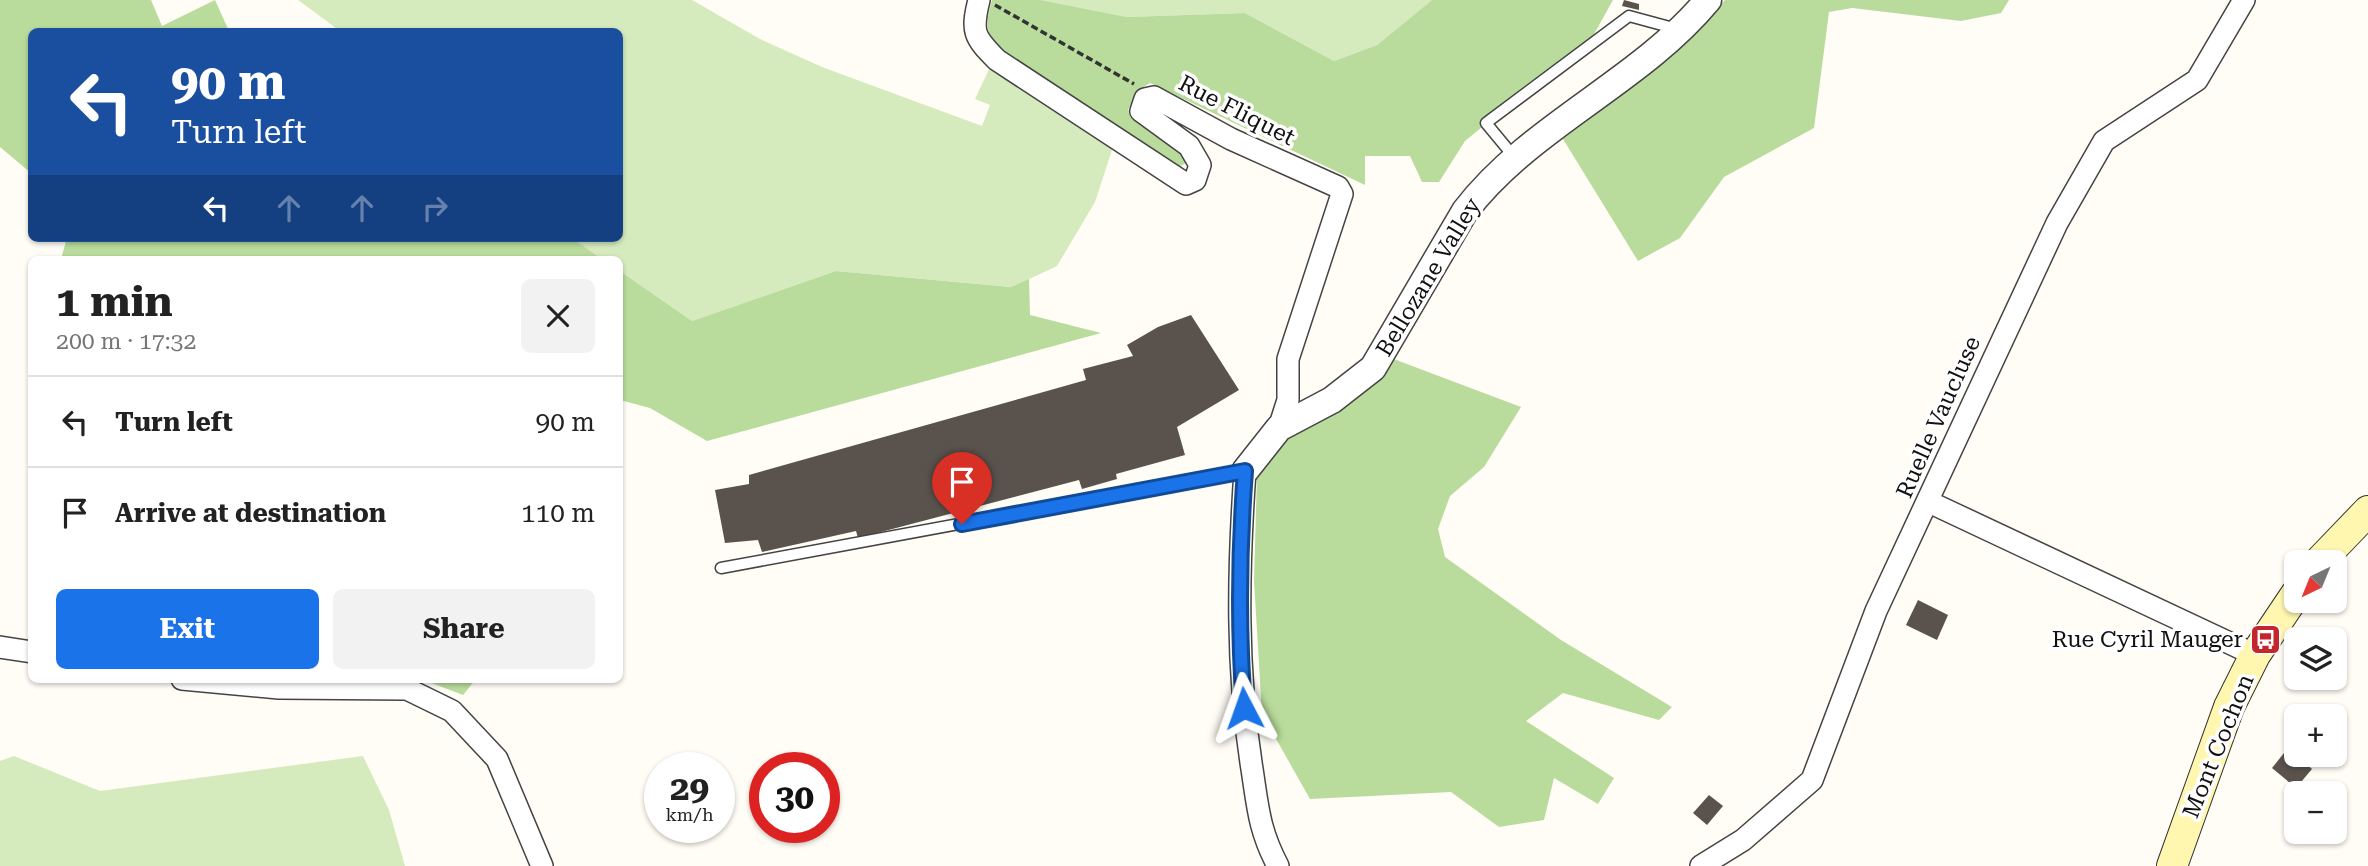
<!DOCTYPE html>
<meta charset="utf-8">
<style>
body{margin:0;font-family:"Roboto Serif",serif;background:#f2f2f2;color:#222;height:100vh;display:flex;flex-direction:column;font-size:26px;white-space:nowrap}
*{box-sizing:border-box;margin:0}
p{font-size:23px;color:#767676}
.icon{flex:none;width:38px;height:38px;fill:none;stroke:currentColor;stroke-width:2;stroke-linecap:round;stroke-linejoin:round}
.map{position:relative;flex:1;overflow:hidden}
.details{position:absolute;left:28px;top:256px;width:595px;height:427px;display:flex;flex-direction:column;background:#fff;border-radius:10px;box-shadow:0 2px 5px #0004}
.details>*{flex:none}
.top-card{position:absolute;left:28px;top:28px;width:595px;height:214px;border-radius:10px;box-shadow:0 2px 5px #0004;background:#1a4fa0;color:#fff;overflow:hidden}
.needle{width:46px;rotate:223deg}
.tools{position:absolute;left:2284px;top:550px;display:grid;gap:14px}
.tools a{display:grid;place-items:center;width:63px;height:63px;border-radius:10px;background:#fff;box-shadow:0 2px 5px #0004;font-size:35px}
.speed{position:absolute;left:644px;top:752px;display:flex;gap:14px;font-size:35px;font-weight:700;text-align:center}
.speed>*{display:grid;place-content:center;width:91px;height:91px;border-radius:50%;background:#fff;box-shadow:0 2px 5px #0004;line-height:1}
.speed small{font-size:18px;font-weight:400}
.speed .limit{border:10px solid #d22;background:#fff;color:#111}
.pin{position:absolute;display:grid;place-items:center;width:60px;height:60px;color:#fff;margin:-72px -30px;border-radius:50% 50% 50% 0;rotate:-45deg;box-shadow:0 0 7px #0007}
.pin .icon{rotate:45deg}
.me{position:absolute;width:77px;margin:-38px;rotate:356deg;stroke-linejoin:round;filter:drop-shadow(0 0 5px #0008)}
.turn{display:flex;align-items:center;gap:24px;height:147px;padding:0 28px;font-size:32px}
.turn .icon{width:91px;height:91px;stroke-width:2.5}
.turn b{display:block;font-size:49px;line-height:60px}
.lanes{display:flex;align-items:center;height:66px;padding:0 28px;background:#0003;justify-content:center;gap:35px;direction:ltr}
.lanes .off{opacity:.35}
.round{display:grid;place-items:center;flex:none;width:74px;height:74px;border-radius:10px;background:#f2f2f2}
.headline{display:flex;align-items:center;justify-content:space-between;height:119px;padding:0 28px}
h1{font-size:42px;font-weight:700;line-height:52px}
.action{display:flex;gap:14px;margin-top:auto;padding:14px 28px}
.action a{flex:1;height:80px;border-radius:10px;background:#1a73e8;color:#fff;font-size:28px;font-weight:700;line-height:80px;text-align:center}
.action a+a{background:#f2f2f2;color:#222}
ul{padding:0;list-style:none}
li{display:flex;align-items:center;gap:21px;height:91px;padding:0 28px;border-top:2px solid #e0e0e0}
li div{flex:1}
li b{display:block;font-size:26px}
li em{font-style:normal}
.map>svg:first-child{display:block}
.green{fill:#d5ebbd}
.forest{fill:#b9dc9c}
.building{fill:#5a524d}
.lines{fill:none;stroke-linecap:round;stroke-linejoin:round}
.service-casing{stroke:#444;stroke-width:13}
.minor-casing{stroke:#444;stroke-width:24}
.tertiary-casing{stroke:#444;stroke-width:29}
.secondary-casing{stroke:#333;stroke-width:32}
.path{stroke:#333;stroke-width:3.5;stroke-dasharray:7 3.5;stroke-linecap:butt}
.service{stroke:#fff;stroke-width:10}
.minor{stroke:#fff;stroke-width:21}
.tertiary{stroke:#fff;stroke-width:26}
.secondary{stroke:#fff6b0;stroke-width:30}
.route-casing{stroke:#114b97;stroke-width:18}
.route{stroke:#1a73e8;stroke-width:12}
.labels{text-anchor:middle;stroke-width:7;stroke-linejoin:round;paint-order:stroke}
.street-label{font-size:23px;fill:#111;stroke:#fff}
.poi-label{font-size:23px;fill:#111;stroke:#fff;text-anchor:end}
</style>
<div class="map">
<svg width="2368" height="866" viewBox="0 0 2368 866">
<rect width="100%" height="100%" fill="#fffdf5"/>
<!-- green -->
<g class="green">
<path d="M298,0H692L760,39L822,67L982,126L990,105L975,99L991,65L1113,147L1095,202L1057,266L1012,287L836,271L692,321L620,271V259H602L572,238H620V32L340,31Z"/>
<path d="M1041,0H1432L1377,45L1334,61L1245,13L1127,17Z"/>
<path d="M14,756L100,791L363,756L389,810L405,866H0V761Z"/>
</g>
<!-- forest -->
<g class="forest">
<path d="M0,0H151L162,26L215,0L229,31L32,32L31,173L0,147Z"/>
<path d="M992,0H1041L1127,17L1245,13L1334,61L1377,45L1432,0H1613L1593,36L1465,141L1439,182H1422L1410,156H1365V185L1150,83L1137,91L1128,110L1178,150L1186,163L1177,168L1006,56C986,35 984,28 992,0Z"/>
<path d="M1725,0H2009L2001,13L1961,21L1852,8L1829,12L1814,128L1724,177L1680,238L1638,261L1563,139C1620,95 1679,56 1725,0Z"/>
<path d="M67,238H572L602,259H61Z"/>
<path d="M620,271L692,321L836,271L1011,287L1029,279L1030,315L1101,333L707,441L650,408L620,400Z"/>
<path d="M1391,358L1521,407L1484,467L1450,496L1438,529L1445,557L1561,640L1672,707L1659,720L1563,693L1526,721L1614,778L1598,804L1554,778L1544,820L1499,827L1451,792L1310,799L1262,714L1254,581L1257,475L1289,435Z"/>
<path d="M421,679H476L463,695Z"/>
</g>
<!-- building -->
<g class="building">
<path d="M1624,0L1639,4V10L1622,6Z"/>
<path d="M1191,315L1239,390L1177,427L1185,455L1116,474L1117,479L1082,489L1079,480L858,538L856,531L762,552L758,540L725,543L715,490L749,484V475L1086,380L1083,369L1133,356L1127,345L1158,327Z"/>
<path d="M1918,600L1948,615L1937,640L1906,625Z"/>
<path d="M2288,748L2312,769L2296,788L2272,768Z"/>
<path d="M1709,795L1723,806L1707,825L1693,813Z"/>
</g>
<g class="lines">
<defs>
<g id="service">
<path d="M1515,158L1486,123L1629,16L1677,29"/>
<path d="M721,568L1245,471"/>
</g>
<g id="minor">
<path d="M979,0C971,32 974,37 997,60L1186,184L1195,180L1200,165L1189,146L1141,111L1145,99L1154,97L1231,139L1338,187L1342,194L1288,359V400L1279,428"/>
<path d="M1245,471C1238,571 1236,670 1252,769C1258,808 1259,830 1278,866"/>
<path d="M1929,502L2255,655"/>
<path d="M0,647L32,652"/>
<path d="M182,679L279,688L407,689L452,711L497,759L542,866"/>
<path d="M1701,866L1743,840L1812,780L1876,611L2057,223L2104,141L2197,80L2244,0"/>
</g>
<path id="tertiary" d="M1245,471L1279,428L1332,400L1373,368L1465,211C1531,125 1639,83 1708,0"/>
<g id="secondary">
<path d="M2319,562L2368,511"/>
<path d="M2172,866L2229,707L2255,655L2296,594"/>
</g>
</defs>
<!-- service casing -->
<use href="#service" class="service-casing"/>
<!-- minor casing -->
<use href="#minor" class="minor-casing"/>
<!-- tertiary casing -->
<use href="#tertiary" class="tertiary-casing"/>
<!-- secondary casing -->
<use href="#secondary" class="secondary-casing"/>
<!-- path -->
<path class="path" d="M995,5L1134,84"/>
<!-- service -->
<use href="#service" class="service"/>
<!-- minor -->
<use href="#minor" class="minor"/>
<!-- tertiary -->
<use href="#tertiary" class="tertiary"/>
<!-- secondary -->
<use href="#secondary" class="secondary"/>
</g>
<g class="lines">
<defs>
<path id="route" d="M962,524L1245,471C1239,550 1238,628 1244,708"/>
</defs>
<!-- route casing -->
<use href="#route" class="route-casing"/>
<!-- route -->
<use href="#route" class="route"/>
</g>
<!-- icons -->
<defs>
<symbol id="bus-square" viewBox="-11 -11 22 22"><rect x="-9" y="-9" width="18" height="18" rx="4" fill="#c4262e" stroke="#fff"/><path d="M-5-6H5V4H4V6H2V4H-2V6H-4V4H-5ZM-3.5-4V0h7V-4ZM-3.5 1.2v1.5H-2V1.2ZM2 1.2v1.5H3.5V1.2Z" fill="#fff"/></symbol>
</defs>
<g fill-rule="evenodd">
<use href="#bus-square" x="2248" y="622" width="35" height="35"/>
</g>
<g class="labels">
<!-- street labels -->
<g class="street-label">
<text transform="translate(1237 110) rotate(27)" y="8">Rue Fliquet</text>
<text transform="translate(1428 277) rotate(-59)" y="8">Bellozane Valley</text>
<text transform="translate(1938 417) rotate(-66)" y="8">Ruelle Vaucluse</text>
<text transform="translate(2218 746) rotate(-68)" y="8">Mont Cochon</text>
</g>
<!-- poi labels -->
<g class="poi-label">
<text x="2243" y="647">Rue Cyril Mauger</text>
</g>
</g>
</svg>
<div class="tools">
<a><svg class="needle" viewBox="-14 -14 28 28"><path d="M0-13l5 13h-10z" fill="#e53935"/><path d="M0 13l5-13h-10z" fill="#767676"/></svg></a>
<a><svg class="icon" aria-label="layers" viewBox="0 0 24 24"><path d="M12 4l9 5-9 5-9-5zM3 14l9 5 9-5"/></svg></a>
<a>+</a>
<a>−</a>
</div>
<div class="speed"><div>29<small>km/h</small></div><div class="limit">30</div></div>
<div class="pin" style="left:962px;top:524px;background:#d93025"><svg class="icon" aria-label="arrive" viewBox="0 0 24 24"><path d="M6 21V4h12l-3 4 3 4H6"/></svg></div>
<svg class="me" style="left:1244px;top:708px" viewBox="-20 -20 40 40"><path d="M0-17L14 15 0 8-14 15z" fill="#1a73e8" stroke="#fff" stroke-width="4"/></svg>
<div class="top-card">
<div class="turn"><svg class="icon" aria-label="left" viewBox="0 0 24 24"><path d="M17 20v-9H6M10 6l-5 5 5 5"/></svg><div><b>90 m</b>Turn left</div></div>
<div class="lanes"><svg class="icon" aria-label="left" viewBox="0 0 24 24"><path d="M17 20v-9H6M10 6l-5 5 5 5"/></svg><svg class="icon off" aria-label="ahead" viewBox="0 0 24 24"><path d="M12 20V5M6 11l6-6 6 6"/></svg><svg class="icon off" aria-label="ahead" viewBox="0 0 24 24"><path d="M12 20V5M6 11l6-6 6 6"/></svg><svg class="icon off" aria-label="right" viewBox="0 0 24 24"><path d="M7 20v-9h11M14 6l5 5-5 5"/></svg></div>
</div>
<section class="details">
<div class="headline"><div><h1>1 min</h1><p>200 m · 17:32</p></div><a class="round"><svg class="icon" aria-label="close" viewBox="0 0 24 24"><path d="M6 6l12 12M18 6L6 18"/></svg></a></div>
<ul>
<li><svg class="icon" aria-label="left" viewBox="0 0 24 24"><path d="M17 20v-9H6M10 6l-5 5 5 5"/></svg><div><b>Turn left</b></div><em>90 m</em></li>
<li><svg class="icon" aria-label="arrive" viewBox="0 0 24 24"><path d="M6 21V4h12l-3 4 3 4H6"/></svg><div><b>Arrive at destination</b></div><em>110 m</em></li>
</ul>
<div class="action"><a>Exit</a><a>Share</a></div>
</section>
</div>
